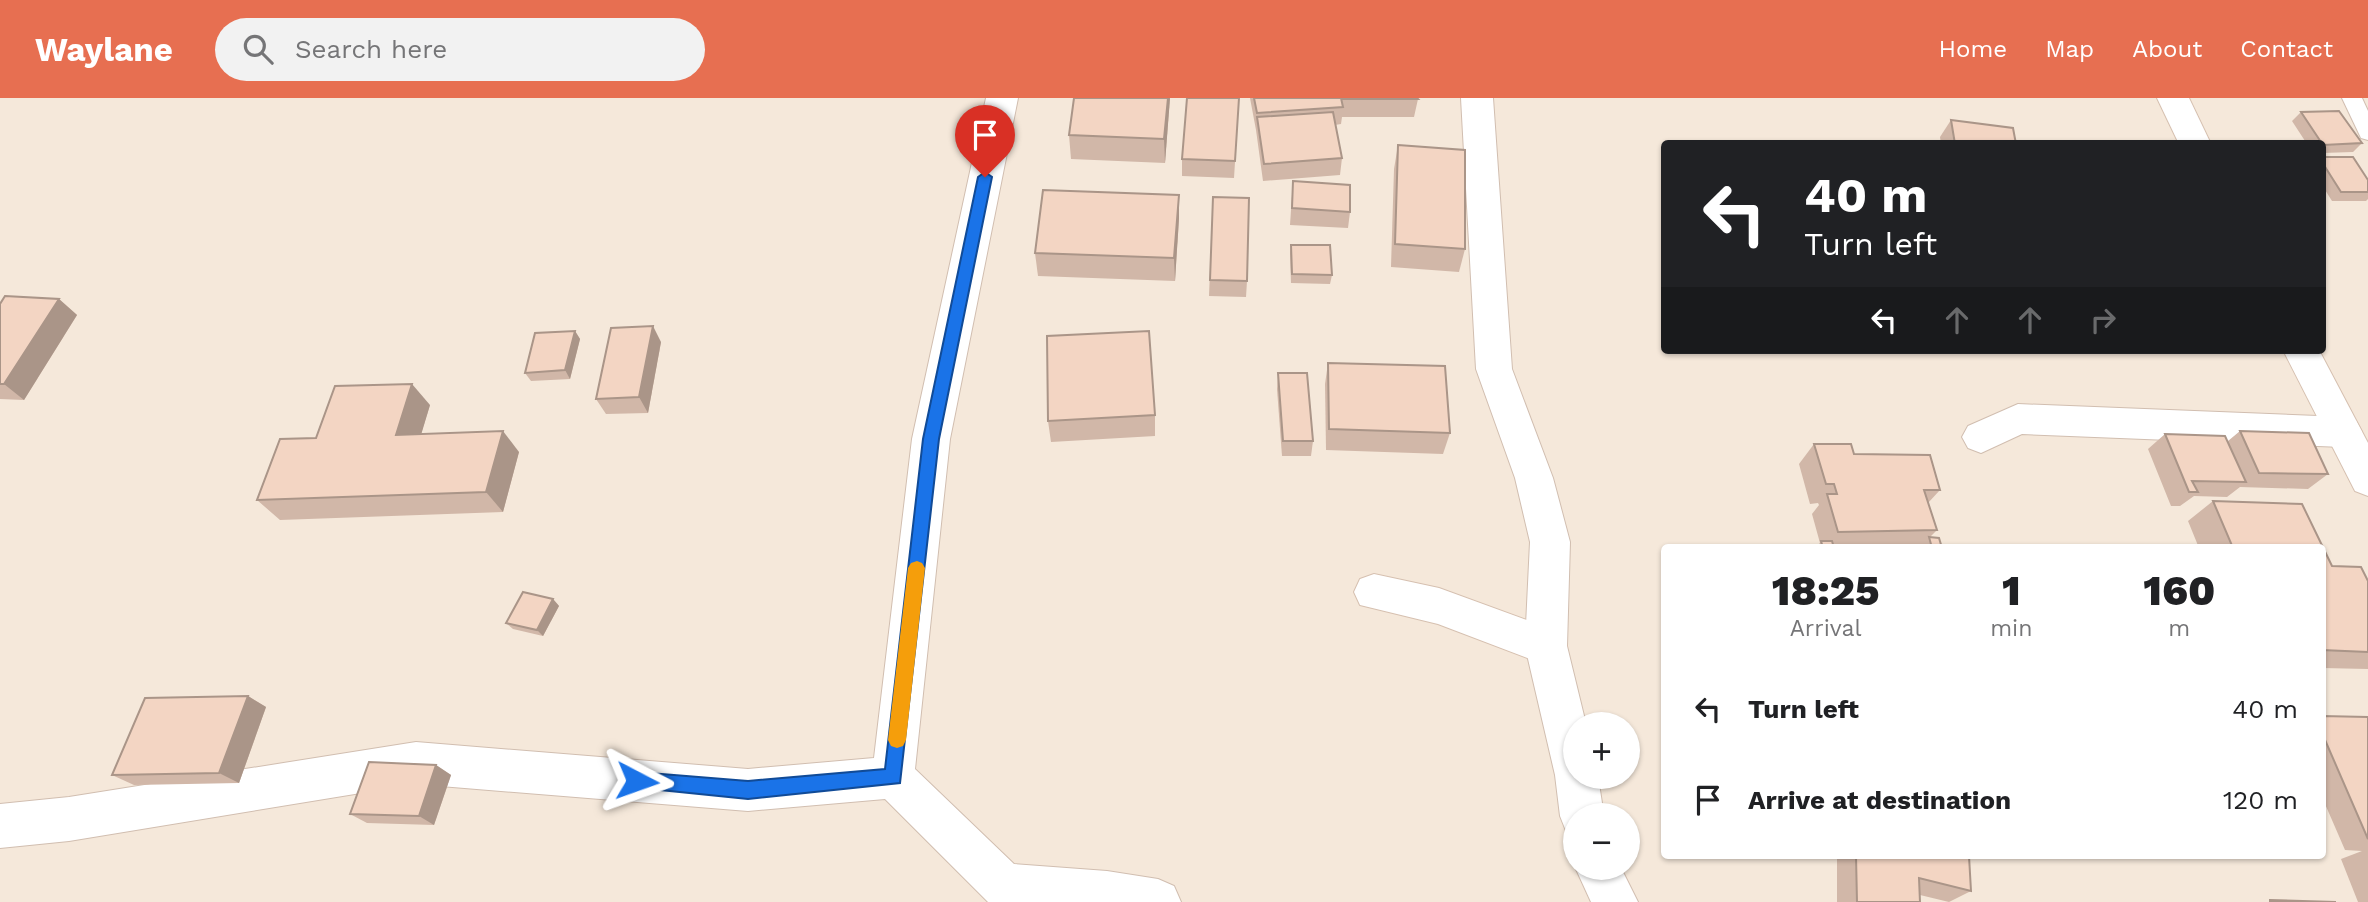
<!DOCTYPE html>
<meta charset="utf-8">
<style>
body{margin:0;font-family:"Work Sans",sans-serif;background:#f2f2f2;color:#202124;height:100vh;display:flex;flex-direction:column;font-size:26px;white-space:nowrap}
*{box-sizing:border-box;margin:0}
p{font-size:23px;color:#757577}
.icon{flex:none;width:38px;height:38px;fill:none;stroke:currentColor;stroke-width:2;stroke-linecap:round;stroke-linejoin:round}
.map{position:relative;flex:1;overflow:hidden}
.drawer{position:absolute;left:1661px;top:446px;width:665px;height:315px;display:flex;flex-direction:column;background:#fff;border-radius:7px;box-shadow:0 2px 5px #0004}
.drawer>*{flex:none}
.top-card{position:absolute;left:1661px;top:42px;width:665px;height:214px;border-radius:7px;box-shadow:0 2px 5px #0004;background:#202124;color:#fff;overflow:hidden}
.controls{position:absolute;left:1563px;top:614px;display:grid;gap:14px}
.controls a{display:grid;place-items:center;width:77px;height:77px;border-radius:50%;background:#fff;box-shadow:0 2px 5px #0004;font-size:35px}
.pin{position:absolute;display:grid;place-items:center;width:60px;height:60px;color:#fff;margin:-72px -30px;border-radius:50% 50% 50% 0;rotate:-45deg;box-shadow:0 0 7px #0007}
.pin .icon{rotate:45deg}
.me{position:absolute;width:77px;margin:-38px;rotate:94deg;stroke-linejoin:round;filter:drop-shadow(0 0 5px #0008)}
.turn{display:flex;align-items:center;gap:24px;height:147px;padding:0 28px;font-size:32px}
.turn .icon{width:91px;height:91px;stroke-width:2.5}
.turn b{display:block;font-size:49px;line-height:60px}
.lanes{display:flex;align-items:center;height:66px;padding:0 28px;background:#0003;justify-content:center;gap:35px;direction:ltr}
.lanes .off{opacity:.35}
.eta{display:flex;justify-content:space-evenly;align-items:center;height:119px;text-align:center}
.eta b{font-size:42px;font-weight:800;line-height:49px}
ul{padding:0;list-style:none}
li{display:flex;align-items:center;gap:21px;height:91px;padding:0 28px}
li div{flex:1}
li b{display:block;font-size:26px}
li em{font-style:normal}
header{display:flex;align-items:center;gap:42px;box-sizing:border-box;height:98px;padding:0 35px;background:#e76f51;color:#fff}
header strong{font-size:33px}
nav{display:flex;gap:38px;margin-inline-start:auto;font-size:24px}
.search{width:490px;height:63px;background:#f2f2f2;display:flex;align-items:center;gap:18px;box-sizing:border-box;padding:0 24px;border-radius:38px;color:#757577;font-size:26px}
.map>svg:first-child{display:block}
.residential{fill:#f5e8da;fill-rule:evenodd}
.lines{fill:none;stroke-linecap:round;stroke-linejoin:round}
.lane-casing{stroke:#d1beb0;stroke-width:2}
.street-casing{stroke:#d1beb0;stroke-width:2}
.secondary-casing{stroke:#d6c0b0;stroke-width:2}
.lane{fill:#fff;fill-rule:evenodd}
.street{fill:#fff;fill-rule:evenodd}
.secondary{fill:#fff;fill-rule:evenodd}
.wall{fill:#d1b7a8}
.shaded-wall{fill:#aa9588}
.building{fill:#f3d5c3;stroke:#aa9588;stroke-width:2}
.route{fill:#1a73e8;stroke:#114b97;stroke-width:2}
.slow{fill:#f59e0b}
</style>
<header>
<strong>Waylane</strong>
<div class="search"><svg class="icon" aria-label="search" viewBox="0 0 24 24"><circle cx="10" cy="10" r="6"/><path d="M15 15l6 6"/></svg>Search here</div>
<nav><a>Home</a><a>Map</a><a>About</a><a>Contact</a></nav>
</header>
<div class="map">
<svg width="2368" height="804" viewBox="0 0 2368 804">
<rect width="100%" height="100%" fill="#fdf6ec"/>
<!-- residential -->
<path class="residential" d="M0,0H2368V804H0ZM1664,46H2322V252H1664ZM1664,450H2322V758H1664ZM1575,626H1628V679H1575ZM1575,718H1628V770H1575Z"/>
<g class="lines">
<defs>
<path id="lane" d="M2342,0H2362L2368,13V42L2361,40Z"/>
<g id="street">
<path d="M986,0H1018L950,341L915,671L1014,766L1107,773L1158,781L1174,788L1181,804H988L885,701L748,713L416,686L69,743L0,750V706L69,699L416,644L748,671L874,660L912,341Z"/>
<path d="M1461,0H1493L1512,271L1553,380L1570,444L1567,548L1586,626H1575V679H1598L1604,718H1575V737L1566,733L1560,718L1555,677L1525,548L1530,444L1515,380L1476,271Z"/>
<path d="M2018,306L2343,319L2356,323L2362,334L2356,345L2343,349L2022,336L1981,355L1968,350L1962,339L1968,328Z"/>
<path d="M1575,769L1621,770L1638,804H1591Z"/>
</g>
<g id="secondary">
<path d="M2157,0H2189L2211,46H2179Z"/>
<path d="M2283,252H2319L2368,345V398L2355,393Z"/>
<path d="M1374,476L1439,490L1546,529L1561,535L1567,548L1561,561L1546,567L1438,526L1360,507L1354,494L1360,481Z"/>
</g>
</defs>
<!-- lane casing -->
<use href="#lane" class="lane-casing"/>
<!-- street casing -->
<use href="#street" class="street-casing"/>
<!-- secondary casing -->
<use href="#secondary" class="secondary-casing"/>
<!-- lane -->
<use href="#lane" class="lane"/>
<!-- street -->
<use href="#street" class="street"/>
<!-- secondary -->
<use href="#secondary" class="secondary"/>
</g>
<!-- wall -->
<g class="wall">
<path d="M1170,0L1165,65L1071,61L1069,37Z"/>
<path d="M1239,0L1234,80L1182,78V61Z"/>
<path d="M1250,0H1417L1418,1L1414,19H1342L1341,26L1335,27L1342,60L1340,77L1263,83L1256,32Z"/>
<path d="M2301,14L2362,45L2353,54L2322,55V46H2307L2292,23Z"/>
<path d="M1951,22L2016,46H1941L1940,39Z"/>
<path d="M1398,47L1465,151L1459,174L1391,169L1394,71Z"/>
<path d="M2322,59L2368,82V101L2366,103H2332L2322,87Z"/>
<path d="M1293,83L1350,114L1348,130L1290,127Z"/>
<path d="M1179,97V120L1175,183L1038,178L1035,155Z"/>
<path d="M1213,99L1247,183L1246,199L1209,198Z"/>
<path d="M1291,147L1332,177L1330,186L1291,185L1290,155Z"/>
<path d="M59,201L77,217L24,302L0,301V206Z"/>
<path d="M575,233L580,241L570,281L531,283L525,275Z"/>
<path d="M661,244L648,315L606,316L596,301Z"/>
<path d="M1328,265L1450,335L1443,356L1326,352L1325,286Z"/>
<path d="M1278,275L1313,343L1311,358H1282L1277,291Z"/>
<path d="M430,307L421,336L519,354L503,414L280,422L257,402L316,340Z"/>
<path d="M1155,317V338L1051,344L1048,323Z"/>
<path d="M2240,333L2328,376L2308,391L2240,389L2227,399L2194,398L2180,408H2171L2148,351L2165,336L2228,343Z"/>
<path d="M1814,346L1854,356L1940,392L1928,405L1937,432L1930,439L1942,450H1815L1820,445L1812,416L1819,407L1818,405L1810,406L1799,366Z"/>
<path d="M2213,403L2302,406L2332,468L2361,469L2368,483V571L2322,570V450H2199L2188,423Z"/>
<path d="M553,501L559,508L543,538L513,531L506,525Z"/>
<path d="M248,598L266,609L239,685L134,687L112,677Z"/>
<path d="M2322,618L2368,619V804H2358L2341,761L2362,753L2345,752L2322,699Z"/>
<path d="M436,667L451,677L434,727L367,725L350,716Z"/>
<path d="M1837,758H1969L1971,793L1949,804L1920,797V804H1837Z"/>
</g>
<!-- shaded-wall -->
<g class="shaded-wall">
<path d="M1168,0H1170L1165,65L1164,41Z"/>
<path d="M1179,97V120L1175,183L1174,160Z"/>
<path d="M59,201L77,217L24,302L4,286Z"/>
<path d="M653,228L661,244L648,315L639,299Z"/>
<path d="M575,233L580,241L570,281L565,272Z"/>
<path d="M412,286L430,307L415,357L396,337Z"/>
<path d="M503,333L519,354L503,414L486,394Z"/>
<path d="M553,501L559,508L543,538L537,532Z"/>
<path d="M248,598L266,609L239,685L219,675Z"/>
<path d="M436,667L451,677L434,727L419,718Z"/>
</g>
<!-- building -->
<g class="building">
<path d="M1074,0H1168L1164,41L1069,37Z"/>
<path d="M1187,0H1239L1235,63L1182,61Z"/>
<path d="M1254,0H1341L1343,9L1257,15Z"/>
<path d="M1343,0H1417L1418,1H1343Z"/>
<path d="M2339,13L2362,45L2323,47L2301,14Z"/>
<path d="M1333,14L1342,60L1264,66L1257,19Z"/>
<path d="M1951,22L2013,30L2016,46H1955Z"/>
<path d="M1398,47L1465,52V151L1395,146Z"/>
<path d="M2322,59H2353L2368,82V94H2341L2322,64Z"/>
<path d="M1293,83L1350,87V114L1292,110Z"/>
<path d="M1043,92L1179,97L1174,160L1035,155Z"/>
<path d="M1213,99L1249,100L1247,183L1210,182Z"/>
<path d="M1291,147H1330L1332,177L1292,176Z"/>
<path d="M5,198L59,201L4,286H0V206Z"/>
<path d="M653,228L639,299L596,301L611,230Z"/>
<path d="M575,233L565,272L525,275L535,235Z"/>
<path d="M1149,233L1155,317L1048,323L1047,238Z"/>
<path d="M1328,265L1445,268L1450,335L1329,331Z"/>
<path d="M1278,275H1307L1313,343H1283Z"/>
<path d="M412,286L396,337L503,333L486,394L257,402L280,341L316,340L335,288Z"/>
<path d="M2240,333L2309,335L2328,376L2259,375Z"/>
<path d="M2165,336L2225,338L2246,384L2192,383L2198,394H2189Z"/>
<path d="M1814,346H1851L1854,356L1930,357L1940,392H1924L1937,432L1838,434L1827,396H1837L1834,386H1826Z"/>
<path d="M2213,403L2302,406L2332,468L2361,469L2368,483V554L2322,552V450H2233Z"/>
<path d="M1929,439L1939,440L1942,450H1932Z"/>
<path d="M1821,443H1832L1834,450H1892H1823Z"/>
<path d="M523,494L553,501L537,532L506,525Z"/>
<path d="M248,598L219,675L112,677L145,600Z"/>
<path d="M2322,618L2368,619V741L2322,635Z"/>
<path d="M369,664L436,667L419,718L350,716Z"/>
<path d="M1856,758H1969L1971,793L1919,780L1920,804H1857Z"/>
<path d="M2270,802L2336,804H2270Z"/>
</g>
<!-- route -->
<path class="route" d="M985,74L992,79L939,341L900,685L748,701L631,689L628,683L631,677L637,674L748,683L885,671L923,341L978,79Z"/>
<!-- slow -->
<path class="slow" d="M917,463L922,465L925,470L906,642L903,648L897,650L891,648L888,642L908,470L911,465Z"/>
</svg>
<div class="controls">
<a>+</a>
<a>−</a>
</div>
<div class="pin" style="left:985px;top:79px;background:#d93025"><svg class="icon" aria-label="arrive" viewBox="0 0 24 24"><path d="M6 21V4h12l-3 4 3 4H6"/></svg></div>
<svg class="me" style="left:637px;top:683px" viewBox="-20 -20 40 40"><path d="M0-17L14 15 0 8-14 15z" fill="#1a73e8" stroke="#fff" stroke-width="4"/></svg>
<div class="top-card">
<div class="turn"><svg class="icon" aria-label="left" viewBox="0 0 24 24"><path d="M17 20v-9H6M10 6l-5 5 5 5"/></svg><div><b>40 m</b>Turn left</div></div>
<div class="lanes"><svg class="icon" aria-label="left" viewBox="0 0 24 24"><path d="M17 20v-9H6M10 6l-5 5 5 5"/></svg><svg class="icon off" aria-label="ahead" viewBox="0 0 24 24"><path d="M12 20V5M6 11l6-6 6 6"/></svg><svg class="icon off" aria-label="ahead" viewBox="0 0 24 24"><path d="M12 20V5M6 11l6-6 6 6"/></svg><svg class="icon off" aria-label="right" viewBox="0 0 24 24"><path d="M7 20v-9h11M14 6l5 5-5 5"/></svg></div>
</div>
<section class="drawer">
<div class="eta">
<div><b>18:25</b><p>Arrival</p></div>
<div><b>1</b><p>min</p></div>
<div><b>160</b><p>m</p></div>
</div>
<ul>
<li><svg class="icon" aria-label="left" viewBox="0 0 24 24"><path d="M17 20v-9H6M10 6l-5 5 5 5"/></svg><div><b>Turn left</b></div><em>40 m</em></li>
<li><svg class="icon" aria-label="arrive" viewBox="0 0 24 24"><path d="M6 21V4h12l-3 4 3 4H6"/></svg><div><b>Arrive at destination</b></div><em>120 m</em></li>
</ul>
</section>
</div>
